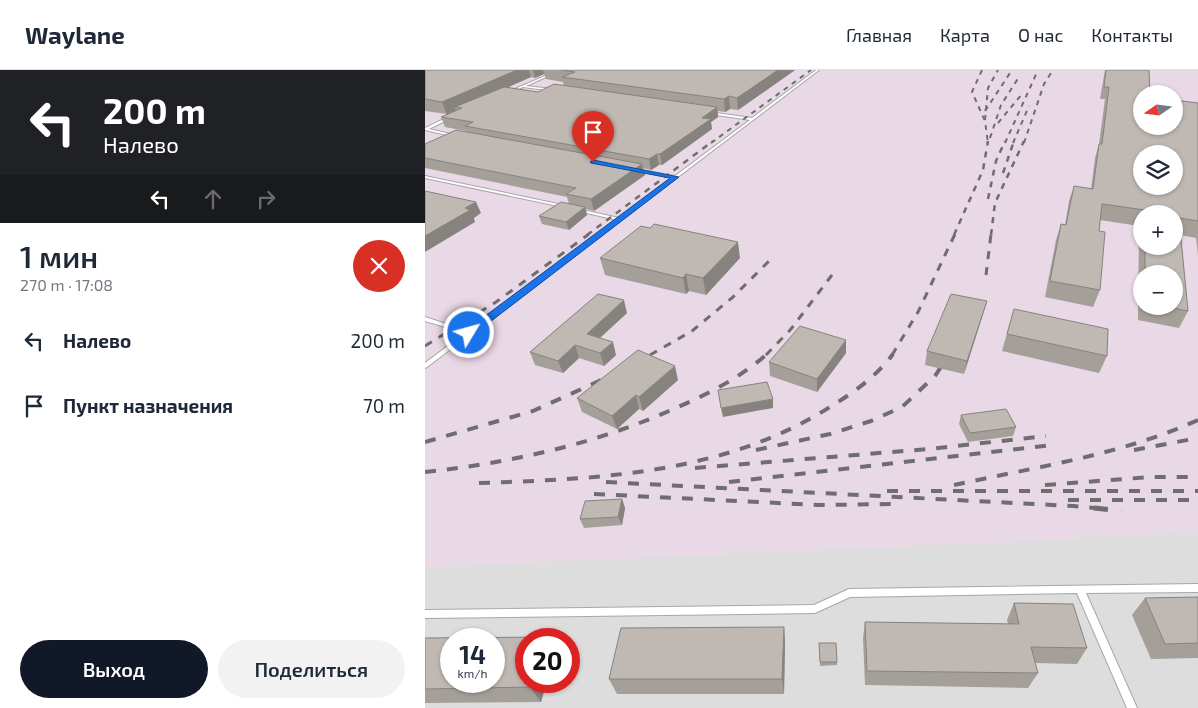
<!DOCTYPE html>
<html lang="ru">
<meta charset="utf-8">
<style>
body{margin:0;font-family:"Exo 2",sans-serif;background:#f2f2f3;color:#1f2937;height:100vh;display:flex;flex-direction:column;font-size:19px;white-space:nowrap}
*{box-sizing:border-box;margin:0}
p{font-size:16px;color:#747a83}
.icon{flex:none;width:28px;height:28px;fill:none;stroke:currentColor;stroke-width:2;stroke-linecap:round;stroke-linejoin:round}
.map{position:relative;flex:1;overflow:hidden}
.drawer{display:flex;flex-direction:column;background:#fff;width:425px}
.drawer>*{flex:none}
.hud{background:#202124;color:#fff;overflow:hidden}
.needle{width:32px;rotate:256deg}
.tools{position:absolute;left:708px;top:15px;display:grid;gap:10px}
.tools a{display:grid;place-items:center;width:50px;height:50px;border-radius:50%;background:#fff;box-shadow:0 1px 4px #0004;font-size:25px}
.speed{position:absolute;left:15px;top:558px;display:flex;gap:10px;font-size:25px;font-weight:700;text-align:center}
.speed>*{display:grid;place-content:center;width:65px;height:65px;border-radius:50%;background:#fff;box-shadow:0 1px 4px #0004;line-height:1}
.speed small{font-size:12px;font-weight:400}
.speed .limit{border:8px solid #d22;background:#fff;color:#111}
.pin{position:absolute;display:grid;place-items:center;width:42px;height:42px;color:#fff;margin:-51px -21px;border-radius:50% 50% 50% 0;rotate:-45deg;box-shadow:0 0 5px #0007}
.pin .icon{rotate:45deg}
.me{position:absolute;width:55px;margin:-28px;rotate:53deg;stroke-linejoin:round;filter:drop-shadow(0 0 4px #0008)}
.turn{display:flex;align-items:center;gap:18px;height:105px;padding:0 20px;font-size:22px}
.turn .icon{width:65px;height:65px;stroke-width:2.5}
.turn b{display:block;font-size:35px;line-height:42px}
.lanes{display:flex;align-items:center;height:48px;padding:0 20px;background:#0003;justify-content:center;gap:25px;direction:ltr}
.lanes .off{opacity:.35}
.round{display:grid;place-items:center;flex:none;width:52px;height:52px;border-radius:26px;background:#f2f2f3}
.summary{display:flex;align-items:center;justify-content:space-between;height:85px;padding:0 20px}
h1{font-size:30px;font-weight:600;line-height:38px}
.primary-button{display:flex;gap:10px;margin-top:auto;padding:10px 20px}
.primary-button a{flex:1;height:58px;border-radius:30px;background:#111827;color:#fff;font-size:20px;font-weight:600;line-height:58px;text-align:center}
.primary-button a+a{background:#f2f2f3;color:#1f2937}
ul{padding:0;list-style:none}
li{display:flex;align-items:center;gap:15px;height:65px;padding:0 20px}
li div{flex:1}
li b{display:block;font-size:19px}
li em{font-style:normal}
header{display:flex;align-items:center;gap:30px;box-sizing:border-box;height:70px;padding:0 25px;background:#fff;border-bottom:1px solid #e0e1e3}
header strong{font-size:24px}
nav{display:flex;gap:28px;margin-inline-start:auto;font-size:18px}
main{display:flex;flex:1;min-height:0}
.map>svg:first-child{display:block}
.residential{fill:#dedddd;fill-rule:evenodd}
.industrial{fill:#e9d8e5;fill-rule:evenodd}
.lines{fill:none;stroke-linecap:round;stroke-linejoin:round}
.service-casing{stroke:#a7a7a7;stroke-width:2}
.service{fill:#fff;fill-rule:evenodd}
.rail-far4{stroke:#6e6e6e;stroke-width:2;stroke-dasharray:5 5;stroke-linecap:butt}
.rail-far3{stroke:#6e6e6e;stroke-width:2.5;stroke-dasharray:6 6;stroke-linecap:butt}
.rail-far2{stroke:#6e6e6e;stroke-width:3;stroke-dasharray:8 8;stroke-linecap:butt}
.rail-far1{stroke:#6e6e6e;stroke-width:4;stroke-dasharray:11 11;stroke-linecap:butt}
.rail{stroke:#6e6e6e;stroke-width:5;stroke-dasharray:14 14;stroke-linecap:butt}
.wall{fill:#a59f9a;fill-rule:evenodd}
.shaded-wall{fill:#86827d}
.building{fill:#c0b9b3;stroke:#86827d;fill-rule:evenodd}
.route{fill:#1a73e8;stroke:#114b97}
</style>
<header>
<strong>Waylane</strong>
<nav><a>Главная</a><a>Карта</a><a>О нас</a><a>Контакты</a></nav>
</header>
<main>
<section class="drawer">
<div class="hud">
<div class="turn"><svg class="icon" aria-label="left" viewBox="0 0 24 24"><path d="M17 20v-9H6M10 6l-5 5 5 5"/></svg><div><b>200 m</b>Налево</div></div>
<div class="lanes"><svg class="icon" aria-label="left" viewBox="0 0 24 24"><path d="M17 20v-9H6M10 6l-5 5 5 5"/></svg><svg class="icon off" aria-label="ahead" viewBox="0 0 24 24"><path d="M12 20V5M6 11l6-6 6 6"/></svg><svg class="icon off" aria-label="right" viewBox="0 0 24 24"><path d="M7 20v-9h11M14 6l5 5-5 5"/></svg></div>
</div>
<div class="summary"><div><h1>1 мин</h1><p>270 m · 17:08</p></div><a class="round" style="background:#d93025;color:#fff"><svg class="icon" aria-label="close" viewBox="0 0 24 24"><path d="M6 6l12 12M18 6L6 18"/></svg></a></div>
<ul>
<li><svg class="icon" aria-label="left" viewBox="0 0 24 24"><path d="M17 20v-9H6M10 6l-5 5 5 5"/></svg><div><b>Налево</b></div><em>200 m</em></li>
<li><svg class="icon" aria-label="arrive" viewBox="0 0 24 24"><path d="M6 21V4h12l-3 4 3 4H6"/></svg><div><b>Пункт назначения</b></div><em>70 m</em></li>
</ul>
<div class="primary-button"><a>Выход</a><a>Поделиться</a></div>
</section>
<div class="map">
<svg width="773" height="638" viewBox="0 0 773 638">
<rect width="100%" height="100%" fill="#f0ede6"/>
<!-- residential -->
<path class="residential" d="M749,463L773,464V638H0V497ZM26,569H69V611H26ZM101,569H144V611H101Z"/>
<!-- industrial -->
<path class="industrial" d="M0,0H773V464L749,463L585,472L0,497ZM716,24H749V56H716ZM716,84H749V116H716ZM716,144H749V176H716ZM716,204H749V236H716Z"/>
<g class="lines">
<defs>
<g id="service">
<path d="M134,0H137L101,16L127,19L128,21L98,17L87,22L85,21Z"/>
<path d="M391,0H394L2,297L0,298V293L40,263L0,251V247L43,261L192,150L153,141V139L194,148L248,108L211,101L209,100L210,99L250,106L325,50L285,44L284,42L327,48Z"/>
<path d="M23,47L25,48L24,49L4,59L30,65V67L0,60V58Z"/>
<path d="M0,106L138,135L140,136L138,137L0,108Z"/>
<path d="M773,514V522L661,523L712,638H702L652,523L425,527L390,543L0,548V540L389,535L424,519Z"/>
</g>
</defs>
<!-- service casing -->
<use href="#service" class="service-casing"/>
<!-- service -->
<use href="#service" class="service"/>
<!-- rail-far4 -->
<g class="rail-far4">
<path d="M557,0L547,22L560,51L563,73"/>
<path d="M560,41L587,0"/>
<path d="M560,50L563,18L573,0"/>
<path d="M573,53L597,24"/>
<path d="M565,68L576,35L594,7"/>
<path d="M286,73L386,0"/>
<path d="M580,73L613,0"/>
<path d="M588,73L604,36"/>
<path d="M599,73L619,14L628,0"/>
</g>
<!-- rail-far3 -->
<g class="rail-far3">
<path d="M578,103L589,71"/>
<path d="M563,129L571,91L580,71"/>
<path d="M162,165L288,71"/>
<path d="M529,165L558,100L563,71"/>
<path d="M566,165L570,133L599,71"/>
</g>
<!-- rail-far2 -->
<g class="rail-far2">
<path d="M561,205L566,164"/>
<path d="M0,276L71,232L164,164"/>
<path d="M225,285L267,261L308,227L344,191"/>
<path d="M341,285L366,259L410,201"/>
<path d="M467,285L493,242L530,164"/>
</g>
<!-- rail-far1 -->
<g class="rail-far1">
<path d="M214,291L227,284"/>
<path d="M0,372L108,341L183,307"/>
<path d="M331,380L405,364L446,351L477,337L510,306L523,286"/>
<path d="M709,380L773,368"/>
<path d="M270,398L504,379L621,366"/>
<path d="M0,402C84,393 166,375 244,341C279,326 314,309 342,284"/>
<path d="M181,412L648,436L681,439"/>
<path d="M304,412L628,375"/>
<path d="M54,413C175,409 299,404 405,337C428,323 452,306 468,284"/>
<path d="M529,415C611,397 696,385 773,350"/>
<path d="M620,415L726,407H773"/>
<path d="M462,421H773"/>
<path d="M169,424L394,435L469,434"/>
<path d="M643,430H773"/>
</g>
<!-- rail -->
<path class="rail" d="M669,438L697,441"/>
</g>
<!-- wall -->
<g class="wall">
<path d="M0,0H370L313,40L305,39L300,42L293,41V47L286,52L287,59L237,95H234L226,100L218,98L220,105L169,141L161,139L162,145L144,160L117,154L114,146L144,134L142,127L0,98V74L42,62L41,61L20,57L16,47L22,44L0,41ZM119,4L121,9L138,12L139,16L113,22L83,17L106,7L110,8Z"/>
<path d="M680,0H724L716,56L773,33V185L771,168L755,165L763,241L754,258L713,250L714,156L675,150L674,161L675,220L668,237L620,227L631,170L636,154L640,155L644,131L649,116L666,119L670,88L674,74L680,29H675ZM716,144H749V176H716ZM716,204H749V236H716Z"/>
<path d="M175,188H315L281,225L264,221L261,224L180,205Z"/>
<path d="M562,231L558,244L539,304L500,295L502,281Z"/>
<path d="M589,239L682,286L674,303L577,281Z"/>
<path d="M202,243L175,268L191,285L179,296L154,288L138,303L110,295L105,282Z"/>
<path d="M421,283L392,322L345,306L344,292Z"/>
<path d="M253,310L218,341L214,339L192,359L157,342L152,328Z"/>
<path d="M536,345L591,357L588,366L543,372L534,354Z"/>
<path d="M197,429L200,438L197,455L159,458L155,449Z"/>
<path d="M773,527V588L726,589L707,545L720,528Z"/>
<path d="M589,533L662,578L652,594L610,593L613,603L603,618L440,615L438,568L440,552L583,554L582,550Z"/>
<path d="M359,557L360,573L359,624H192L184,609Z"/>
<path d="M0,568L101,611H122L116,632L0,633Z"/>
<path d="M394,573L412,592V595L395,596Z"/>
</g>
<!-- shaded-wall -->
<g class="shaded-wall">
<path d="M92,0H104L106,7L37,38L30,37L31,41L22,45L17,32Z"/>
<path d="M108,0H118L119,4L110,8Z"/>
<path d="M353,0H370L313,40L312,28Z"/>
<path d="M304,26L305,39L300,42L299,29Z"/>
<path d="M292,37L293,47L286,52L287,59L237,95L235,84L277,48Z"/>
<path d="M232,84L234,95L226,100L224,89Z"/>
<path d="M217,94L220,105L169,141L166,129Z"/>
<path d="M51,132L56,143L49,148L50,152L0,182V166L40,138Z"/>
<path d="M160,137L162,145L144,160L141,152Z"/>
<path d="M313,172L315,188L281,225L278,208Z"/>
<path d="M261,204L264,221L261,224L258,208Z"/>
<path d="M199,230L202,243L166,276L162,264Z"/>
<path d="M562,231L558,244L539,304L542,291Z"/>
<path d="M421,270V283L392,322V309Z"/>
<path d="M188,272L191,285L179,296L175,283Z"/>
<path d="M150,275L154,288L138,303L133,291Z"/>
<path d="M250,296L253,310L218,341L214,327Z"/>
<path d="M211,325L214,339L192,359L187,346Z"/>
<path d="M348,329V338L298,347L296,338Z"/>
<path d="M197,429L200,438L197,455L193,447Z"/>
<path d="M359,557L360,573L359,624L357,609Z"/>
<path d="M107,611H122L116,632L105,617Z"/>
</g>
<!-- building -->
<g class="building">
<path d="M0,0H92L17,32L0,29Z"/>
<path d="M136,0H353L312,28L304,26L299,29L137,7L150,2Z"/>
<path d="M681,0H724L725,24H716V56H749V30L773,33V151L754,148L763,241L737,236H749V204H720V176H749V144H720V140L677,134L674,161L680,162L675,220L625,211L636,154L641,155L649,116L668,119L674,74H677L684,17H679ZM716,84H749V116H716Z"/>
<path d="M129,14L292,37L277,48L286,49L235,84H232L224,89L40,56L48,52L16,47L37,38L30,37L79,17L113,22Z"/>
<path d="M31,60L217,94L166,129L141,124L151,118L0,88V74Z"/>
<path d="M0,121L51,132L40,138L45,140L0,166Z"/>
<path d="M136,132L160,137L141,152L114,146Z"/>
<path d="M229,154L313,172L278,208L261,204L258,208L175,188L216,156L225,158Z"/>
<path d="M173,224L199,230L162,264L188,272L175,283L150,275L133,291L105,282Z"/>
<path d="M526,224L562,231L542,291L502,281Z"/>
<path d="M589,239L683,259L682,286L582,264Z"/>
<path d="M375,256L421,270L392,309L344,292Z"/>
<path d="M213,280L250,296L214,327L211,325L187,346L152,328Z"/>
<path d="M342,312L348,329L296,338L293,320Z"/>
<path d="M581,339L591,357L545,363L536,345Z"/>
<path d="M197,429L193,447L155,449L160,431Z"/>
<path d="M773,527V573L740,574L720,528Z"/>
<path d="M589,533L648,534L662,578L606,577L613,603L442,601L440,552L594,554Z"/>
<path d="M359,557L357,609H184L196,558Z"/>
<path d="M121,567L120,569H101V611H107L105,617L0,619V568ZM26,569H69V611H26Z"/>
<path d="M394,573H411L412,592H395Z"/>
</g>
<!-- route -->
<path class="route" d="M168,90L254,107L48,265H40L39,263L40,261L245,108L166,93L165,92Z"/>
</svg>
<div class="tools">
<a><svg class="needle" viewBox="-14 -14 28 28"><path d="M0-13l5 13h-10z" fill="#e53935"/><path d="M0 13l5-13h-10z" fill="#747a83"/></svg></a>
<a><svg class="icon" aria-label="layers" viewBox="0 0 24 24"><path d="M12 4l9 5-9 5-9-5zM3 14l9 5 9-5"/></svg></a>
<a>+</a>
<a>−</a>
</div>
<div class="speed"><div>14<small>km/h</small></div><div class="limit">20</div></div>
<div class="pin" style="left:168px;top:92px;background:#d93025"><svg class="icon" aria-label="arrive" viewBox="0 0 24 24"><path d="M6 21V4h12l-3 4 3 4H6"/></svg></div>
<svg class="me" style="left:44px;top:263px" viewBox="-20 -20 40 40"><circle r="17" fill="#1a73e8" stroke="#fff" stroke-width="3"/><path d="M0-11L8 9 0 5-8 9z" fill="#fff"/></svg>
</div>
</main>
